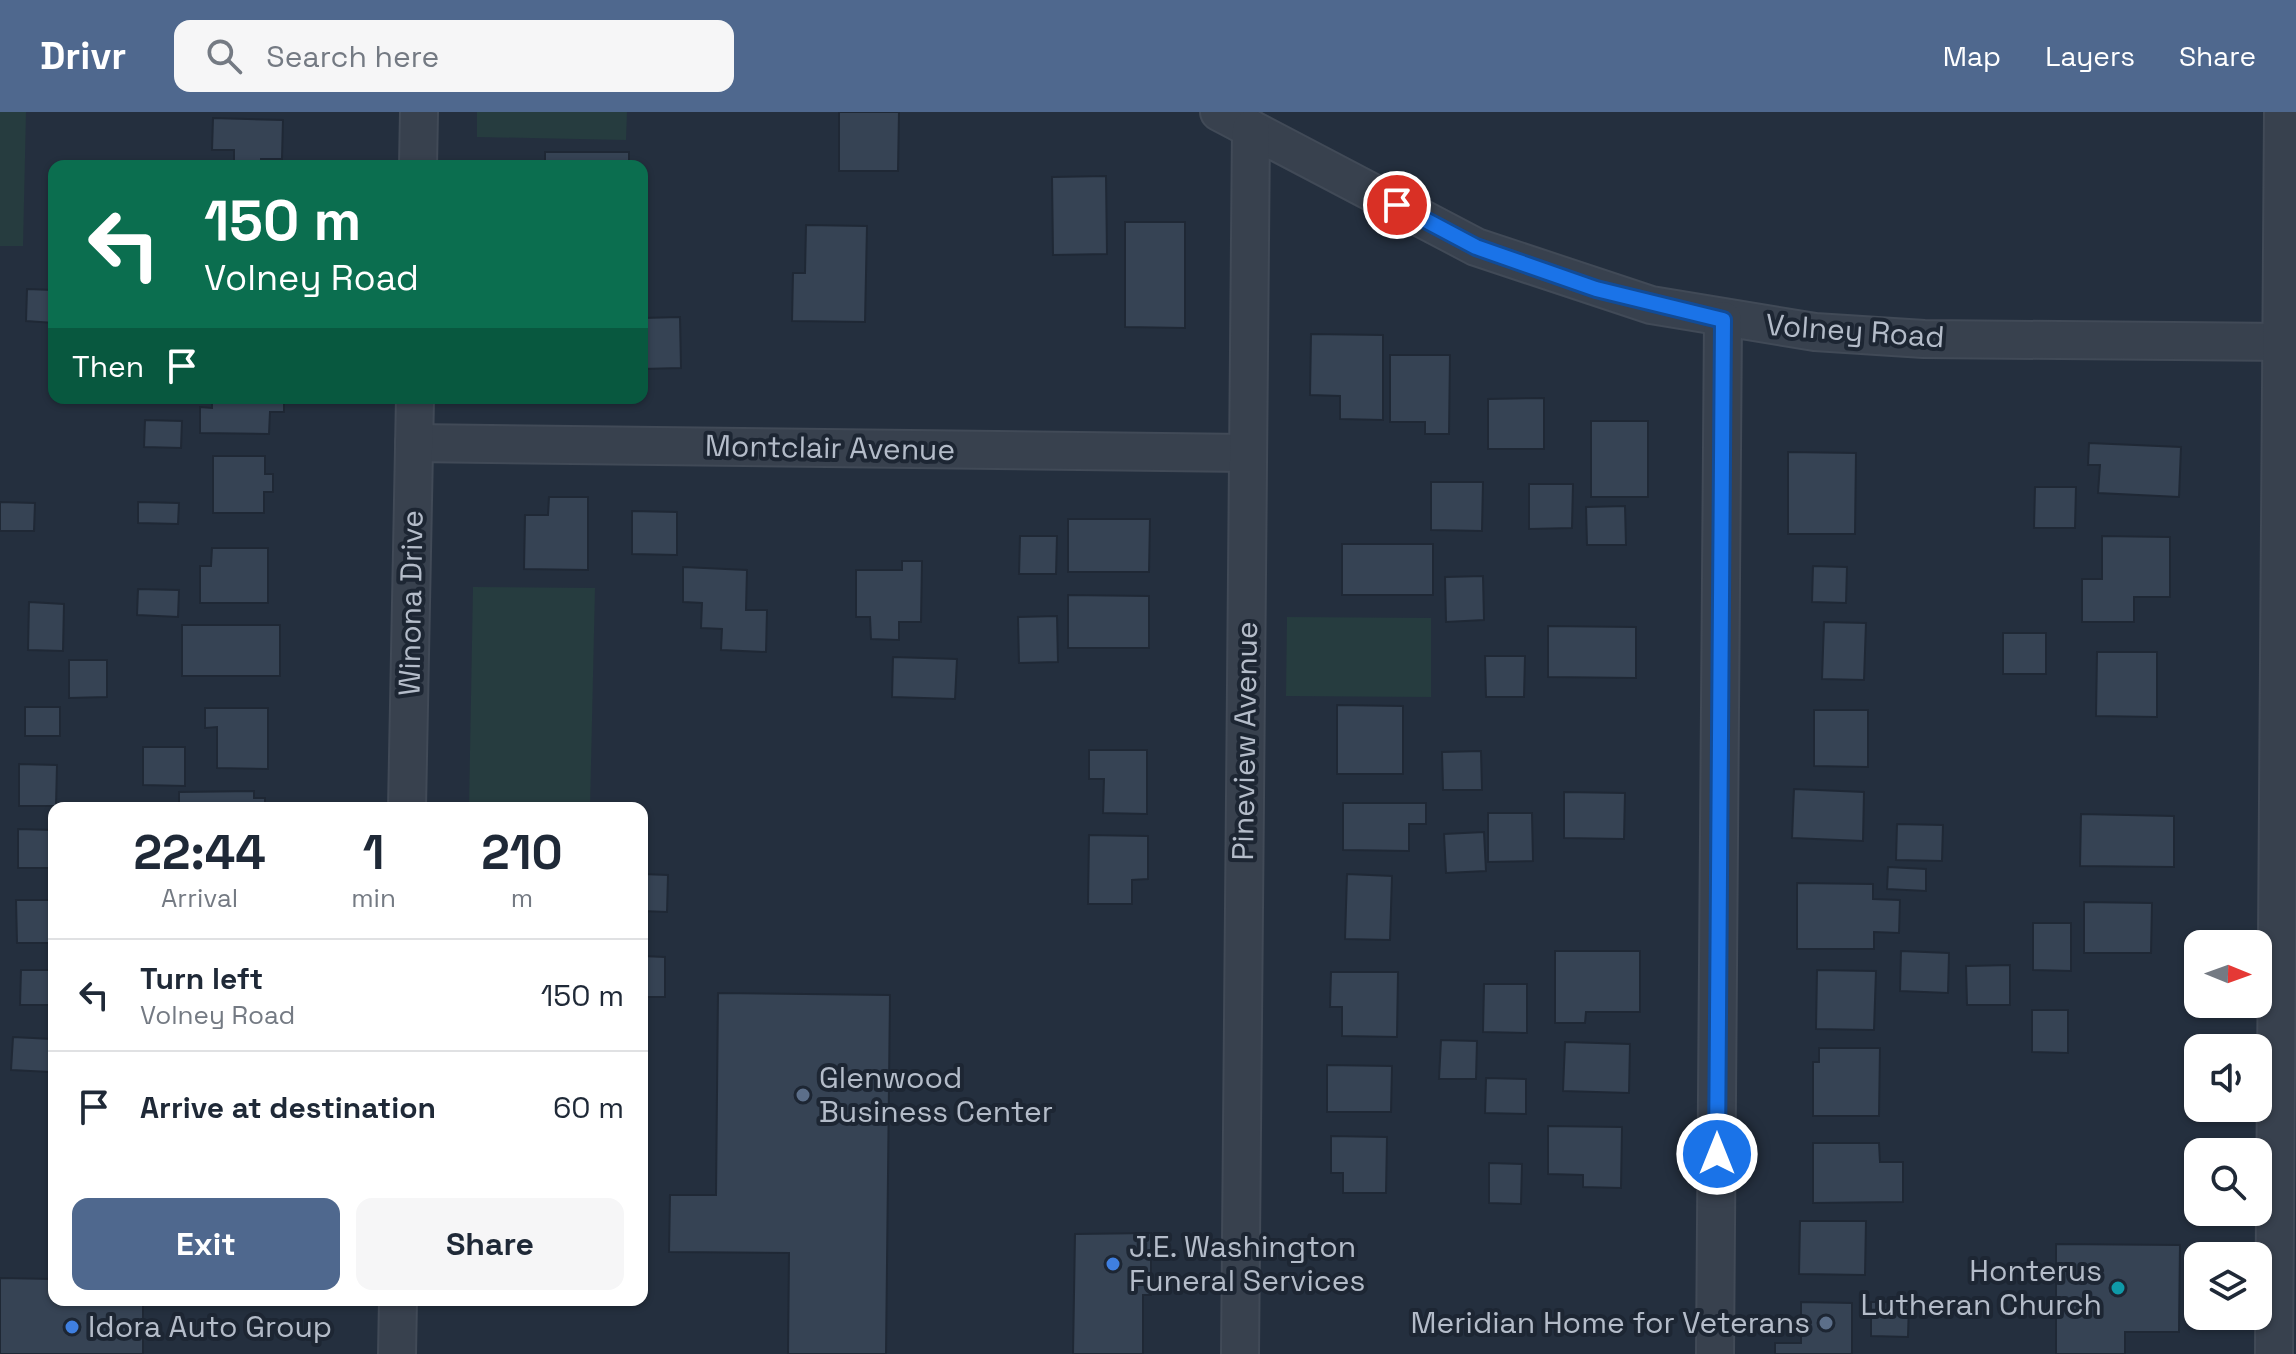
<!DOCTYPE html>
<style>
body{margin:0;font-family:"Space Grotesk",sans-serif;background:#f6f6f7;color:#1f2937;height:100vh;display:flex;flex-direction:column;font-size:30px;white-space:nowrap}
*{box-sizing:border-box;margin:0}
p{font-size:26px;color:#747a83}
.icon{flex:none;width:44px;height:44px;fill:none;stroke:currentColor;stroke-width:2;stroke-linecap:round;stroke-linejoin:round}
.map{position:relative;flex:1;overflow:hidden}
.side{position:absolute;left:48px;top:690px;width:600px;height:504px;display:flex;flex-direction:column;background:#fff;border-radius:16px;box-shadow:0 2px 6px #0004}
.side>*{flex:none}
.guide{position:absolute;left:48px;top:48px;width:600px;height:244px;border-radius:16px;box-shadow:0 2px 6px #0004;background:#0b6e4f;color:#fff;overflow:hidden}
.needle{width:52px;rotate:91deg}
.buttons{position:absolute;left:2184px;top:818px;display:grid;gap:16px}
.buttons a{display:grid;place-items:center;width:88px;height:88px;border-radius:16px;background:#fff;box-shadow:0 2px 6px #0004;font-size:40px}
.pin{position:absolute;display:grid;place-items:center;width:68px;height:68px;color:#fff;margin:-34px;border:4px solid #fff;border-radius:50%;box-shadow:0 2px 8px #0007}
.me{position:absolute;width:88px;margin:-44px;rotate:0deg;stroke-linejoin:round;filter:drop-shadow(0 0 6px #0008)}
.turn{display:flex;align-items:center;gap:28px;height:168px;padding:0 24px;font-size:36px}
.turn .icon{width:104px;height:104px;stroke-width:2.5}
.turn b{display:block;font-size:56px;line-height:68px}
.then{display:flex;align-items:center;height:76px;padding:0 24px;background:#0003;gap:16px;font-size:30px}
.eta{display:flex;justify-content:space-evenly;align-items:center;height:136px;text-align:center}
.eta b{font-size:48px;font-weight:600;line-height:56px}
.button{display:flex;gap:16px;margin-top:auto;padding:16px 24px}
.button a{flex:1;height:92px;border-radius:16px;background:#4f688e;color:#fff;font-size:32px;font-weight:600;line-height:92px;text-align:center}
.button a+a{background:#f6f6f7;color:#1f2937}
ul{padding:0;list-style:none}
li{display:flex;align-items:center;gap:24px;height:112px;padding:0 24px;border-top:2px solid #e0e1e3}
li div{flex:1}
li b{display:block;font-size:30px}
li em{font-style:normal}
header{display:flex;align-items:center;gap:48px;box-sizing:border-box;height:112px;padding:0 40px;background:#4f688e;color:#fff}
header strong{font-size:38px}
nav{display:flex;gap:44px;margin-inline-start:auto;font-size:28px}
.search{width:560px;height:72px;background:#f6f6f7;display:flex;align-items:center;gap:20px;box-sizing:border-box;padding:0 28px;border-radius:16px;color:#747a83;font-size:30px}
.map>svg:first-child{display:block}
.green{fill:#263c3f}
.building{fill:#364354;stroke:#1f2835;stroke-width:2}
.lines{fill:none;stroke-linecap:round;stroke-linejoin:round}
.minor-casing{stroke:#414a57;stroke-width:40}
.minor{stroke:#38414e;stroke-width:36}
.route-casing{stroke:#114b97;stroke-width:20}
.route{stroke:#1a73e8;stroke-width:14}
.service-dot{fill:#5c6f8a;stroke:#1d2633;stroke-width:3}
.shop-dot{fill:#3f7fe0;stroke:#1d2633;stroke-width:3}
.culture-dot{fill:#0f9aa8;stroke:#1d2633;stroke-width:3}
.labels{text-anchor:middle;stroke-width:8;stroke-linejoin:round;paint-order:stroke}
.street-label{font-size:30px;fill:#b4bcc9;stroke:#1d2633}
.poi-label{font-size:30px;fill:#b4bcc9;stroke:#1d2633;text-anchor:start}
</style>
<header>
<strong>Drivr</strong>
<div class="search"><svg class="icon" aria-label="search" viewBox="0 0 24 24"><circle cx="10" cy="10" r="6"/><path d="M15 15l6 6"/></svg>Search here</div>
<nav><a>Map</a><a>Layers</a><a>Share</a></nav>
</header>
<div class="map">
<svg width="2296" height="1242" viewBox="0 0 2296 1242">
<rect width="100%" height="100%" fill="#242f3e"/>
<!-- green -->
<g class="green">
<path d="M0,0H26L23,134H0Z"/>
<path d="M477,0H627L626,28L477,25Z"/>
<path d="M473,475L595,476L590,696H469Z"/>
<path d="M1287,505L1431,506V585L1286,584Z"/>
</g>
<!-- building -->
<g class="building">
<path d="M839,0H899L898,59H839Z"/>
<path d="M213,6L283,8L282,47H261V54H234V38H212Z"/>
<rect x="545" y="40" width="84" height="14"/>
<path d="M1106,64L1107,142L1053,143L1052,65Z"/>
<path d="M1125,110H1185V216L1125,215Z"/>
<path d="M806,113L867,114L865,210L792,209L793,161H805Z"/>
<path d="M27,177L54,178V211L26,209Z"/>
<path d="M680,205L681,256L642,257V206Z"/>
<path d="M1311,222L1383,223V308L1340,307V284L1310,283Z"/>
<path d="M1390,243H1450L1449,322H1425V310H1390Z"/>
<path d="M212,286H284V300H270L269,322L200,321V295L212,296Z"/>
<path d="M1544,286V337H1488V287Z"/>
<path d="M145,308L182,309L181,336L144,335Z"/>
<rect x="1591" y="309" width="57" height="76"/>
<path d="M2089,331L2181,335L2179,385L2098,381L2100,353H2088Z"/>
<path d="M1788,340L1856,341L1855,422H1788Z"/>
<path d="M213,344H265V362H273V380H264V401H213Z"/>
<path d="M1431,370H1483L1482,419L1431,418Z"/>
<path d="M1529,372H1573L1572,416L1529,417Z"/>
<path d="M2035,375H2076L2075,416H2034Z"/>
<path d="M549,385H588V458L524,457L525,403H548Z"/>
<path d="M0,390L35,391L34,419H0Z"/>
<path d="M138,390L179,391L178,412L138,411Z"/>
<path d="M1625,394L1626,433H1587L1586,395Z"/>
<path d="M632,399L677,400V443L632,442Z"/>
<path d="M1068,407H1150L1149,460H1068Z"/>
<path d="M1020,424H1057L1056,462H1019Z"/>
<path d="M2102,424L2170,425V485H2134V510H2082V467H2102Z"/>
<rect x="1342" y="432" width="91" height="51"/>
<path d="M212,436H268V491H200V454H211Z"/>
<path d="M902,449H922L921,510H899V528L871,527L870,505H856V458H902Z"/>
<path d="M1813,454L1847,455L1846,491L1812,490Z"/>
<path d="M683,455L747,458L746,498H767L766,540L721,538L722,517L701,516L702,491L683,490Z"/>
<path d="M1483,464L1484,508L1446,510L1445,465Z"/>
<path d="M138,477L179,478L178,505L137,503Z"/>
<path d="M1068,483L1149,484V536H1068Z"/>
<path d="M29,490L64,492L63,539L28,538Z"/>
<path d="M1057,504L1058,550L1019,551L1018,505Z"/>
<path d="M1824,510L1866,511L1864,568L1822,567Z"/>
<rect x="182" y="513" width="98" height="51"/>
<path d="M1548,514L1636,515V566L1548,565Z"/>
<rect x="2003" y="521" width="43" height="41"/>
<path d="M2097,540H2157V605L2096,604Z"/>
<path d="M1485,544H1525L1524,585H1486Z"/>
<path d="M893,545L957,547L955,587L892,585Z"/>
<path d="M69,548H107V585L69,586Z"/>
<path d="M1337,593L1403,594V662H1337Z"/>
<rect x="25" y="595" width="35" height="29"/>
<path d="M205,596H268V657L217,656V615L205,616Z"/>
<path d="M1814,598H1868V655L1814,654Z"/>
<path d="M143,635H185V674L143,673Z"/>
<path d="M1089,638H1147V702L1103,701L1104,667H1089Z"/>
<path d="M1481,639L1482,678H1443L1442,640Z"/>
<path d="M19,652L57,653L56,694H19Z"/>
<path d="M1794,677L1864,680L1863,729L1792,726Z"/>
<path d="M254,679V686H265V696H179V680Z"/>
<path d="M1564,680L1625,681L1624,727L1564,726Z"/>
<path d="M1343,691H1426V712H1409V739L1343,738Z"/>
<path d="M1488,701H1532L1533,749L1488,750Z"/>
<path d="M2081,702L2174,704V755L2080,754Z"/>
<path d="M1897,712L1943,713L1942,749L1896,748Z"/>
<path d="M18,717L54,718V756H18Z"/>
<path d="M1484,720L1486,759L1446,761L1444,722Z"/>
<path d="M1089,723L1148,724V767L1132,768V792H1088Z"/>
<path d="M1888,755L1926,757V779L1887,777Z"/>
<path d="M642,762L668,763L667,800L642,799Z"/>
<path d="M1347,762L1392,764L1390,828L1345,827Z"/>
<path d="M1797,771L1873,772V787L1900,788L1899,821L1874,820V837H1797Z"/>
<path d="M16,788H54V831H17Z"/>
<path d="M2084,790L2152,791L2151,841H2084Z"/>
<path d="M2033,811H2071V859L2033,858Z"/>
<path d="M1555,839H1640V900H1586L1585,911H1555Z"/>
<path d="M1901,839L1949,841L1948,881L1900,879Z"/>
<path d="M642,844L665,845V885H642Z"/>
<path d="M2010,853V893H1967L1966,854Z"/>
<path d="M21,858H54V893H20Z"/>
<path d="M1817,858L1876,859L1874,918L1816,917Z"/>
<path d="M1331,860H1398L1397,925L1342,924V895H1330Z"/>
<path d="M1484,872H1527V921L1483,920Z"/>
<path d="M718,881L890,883L886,1242H788L789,1141L669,1140L670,1083H716Z"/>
<path d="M2032,898H2068V941L2032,940Z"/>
<path d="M13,925L52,927L50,960L11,958Z"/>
<path d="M1441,928L1477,929L1476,967H1439Z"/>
<path d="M1565,930L1630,932L1629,981L1563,979Z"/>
<path d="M1819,936H1880L1879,1004H1813V950H1819Z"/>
<path d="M1327,953L1392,954L1391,1000H1327Z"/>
<path d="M1486,966L1526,967V1002L1485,1001Z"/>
<path d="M1548,1014L1622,1015L1621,1076L1583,1075V1063L1548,1062Z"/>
<path d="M1331,1024L1387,1025L1386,1081H1343V1061H1331Z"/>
<path d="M1813,1031H1879L1880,1050H1903V1090L1813,1091Z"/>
<path d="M1489,1051L1522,1052L1521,1092L1489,1091Z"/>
<path d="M1800,1109H1866L1865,1163L1799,1162Z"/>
<path d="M1151,1121V1183H1143V1242H1073L1075,1122Z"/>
<path d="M2056,1132L2180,1133L2179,1220H2125V1242H2056Z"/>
<path d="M0,1166L54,1167V1188H143V1242H0Z"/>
<path d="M1801,1190L1852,1191V1242H1775V1231H1801Z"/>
<path d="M1871,1190H1909L1908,1225L1871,1224Z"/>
</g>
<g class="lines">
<defs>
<g id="minor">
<path d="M1219,0L1476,135L1651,193L1815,220L1924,227L2296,230"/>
<path d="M418,54L419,0"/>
<path d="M414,331L1247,341"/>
<path d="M407,696L415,286"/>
<path d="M397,1242L398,1188"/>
<path d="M1240,1242L1251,17"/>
<path d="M1715,1242L1723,208"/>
<path d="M2274,1242L2283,0"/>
</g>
</defs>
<!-- minor casing -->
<use href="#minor" class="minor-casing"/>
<!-- minor -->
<use href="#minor" class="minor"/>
</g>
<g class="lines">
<defs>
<path id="route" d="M1397,93L1476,135L1596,177L1723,208L1717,1042"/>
</defs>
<!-- route casing -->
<use href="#route" class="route-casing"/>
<!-- route -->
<use href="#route" class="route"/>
</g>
<!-- markers -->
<g class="service-dot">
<circle cx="803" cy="983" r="8"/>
<circle cx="1826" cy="1211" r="8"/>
</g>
<g class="shop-dot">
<circle cx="1113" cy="1152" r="8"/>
<circle cx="72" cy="1215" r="8"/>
</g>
<circle class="culture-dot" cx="2118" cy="1176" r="8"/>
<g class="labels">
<!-- street labels -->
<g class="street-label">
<text transform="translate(1855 219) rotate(4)" y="10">Volney Road</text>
<text transform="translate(830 336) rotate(1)" y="10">Montclair Avenue</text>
<text transform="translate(411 491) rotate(-89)" y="10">Winona Drive</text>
<text transform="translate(1245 629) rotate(-89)" y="10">Pineview Avenue</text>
</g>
<!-- poi labels -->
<g class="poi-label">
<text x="819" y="976">Glenwood<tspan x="819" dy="34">Business Center</tspan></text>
<text x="1129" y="1145">J.E. Washington<tspan x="1129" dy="34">Funeral Services</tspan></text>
<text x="2102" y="1169" text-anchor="end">Honterus<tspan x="2102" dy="34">Lutheran Church</tspan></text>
<text x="1810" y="1221" text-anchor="end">Meridian Home for Veterans</text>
<text x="88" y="1225">Idora Auto Group</text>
</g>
</g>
</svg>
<div class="buttons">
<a><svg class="needle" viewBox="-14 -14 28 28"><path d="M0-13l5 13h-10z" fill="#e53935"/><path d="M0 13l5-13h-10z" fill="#747a83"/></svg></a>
<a><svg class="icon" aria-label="sound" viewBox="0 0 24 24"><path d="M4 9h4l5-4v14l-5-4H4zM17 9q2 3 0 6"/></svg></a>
<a><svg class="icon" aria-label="search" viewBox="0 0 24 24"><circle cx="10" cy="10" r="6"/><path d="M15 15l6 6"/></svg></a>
<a><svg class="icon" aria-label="layers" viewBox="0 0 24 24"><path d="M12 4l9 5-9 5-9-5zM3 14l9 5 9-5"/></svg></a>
</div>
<div class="pin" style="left:1397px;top:93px;background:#d93025"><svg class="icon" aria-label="arrive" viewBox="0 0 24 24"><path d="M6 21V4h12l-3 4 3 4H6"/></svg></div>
<svg class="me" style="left:1717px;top:1042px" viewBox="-20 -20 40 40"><circle r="17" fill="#1a73e8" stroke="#fff" stroke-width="3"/><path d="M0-11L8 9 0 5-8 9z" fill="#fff"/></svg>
<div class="guide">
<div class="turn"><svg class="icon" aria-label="left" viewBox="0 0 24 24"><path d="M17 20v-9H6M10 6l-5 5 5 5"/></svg><div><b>150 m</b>Volney Road</div></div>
<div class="then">Then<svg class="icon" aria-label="arrive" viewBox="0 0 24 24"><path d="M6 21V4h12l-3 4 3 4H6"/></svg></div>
</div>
<section class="side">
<div class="eta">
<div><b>22:44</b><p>Arrival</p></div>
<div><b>1</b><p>min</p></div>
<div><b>210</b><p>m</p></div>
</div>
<ul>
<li><svg class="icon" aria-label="left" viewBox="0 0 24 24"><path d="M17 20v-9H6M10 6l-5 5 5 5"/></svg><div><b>Turn left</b><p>Volney Road</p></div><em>150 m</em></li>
<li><svg class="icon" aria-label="arrive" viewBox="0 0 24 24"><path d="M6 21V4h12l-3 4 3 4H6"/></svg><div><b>Arrive at destination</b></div><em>60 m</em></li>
</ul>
<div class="button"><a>Exit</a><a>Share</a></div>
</section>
</div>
